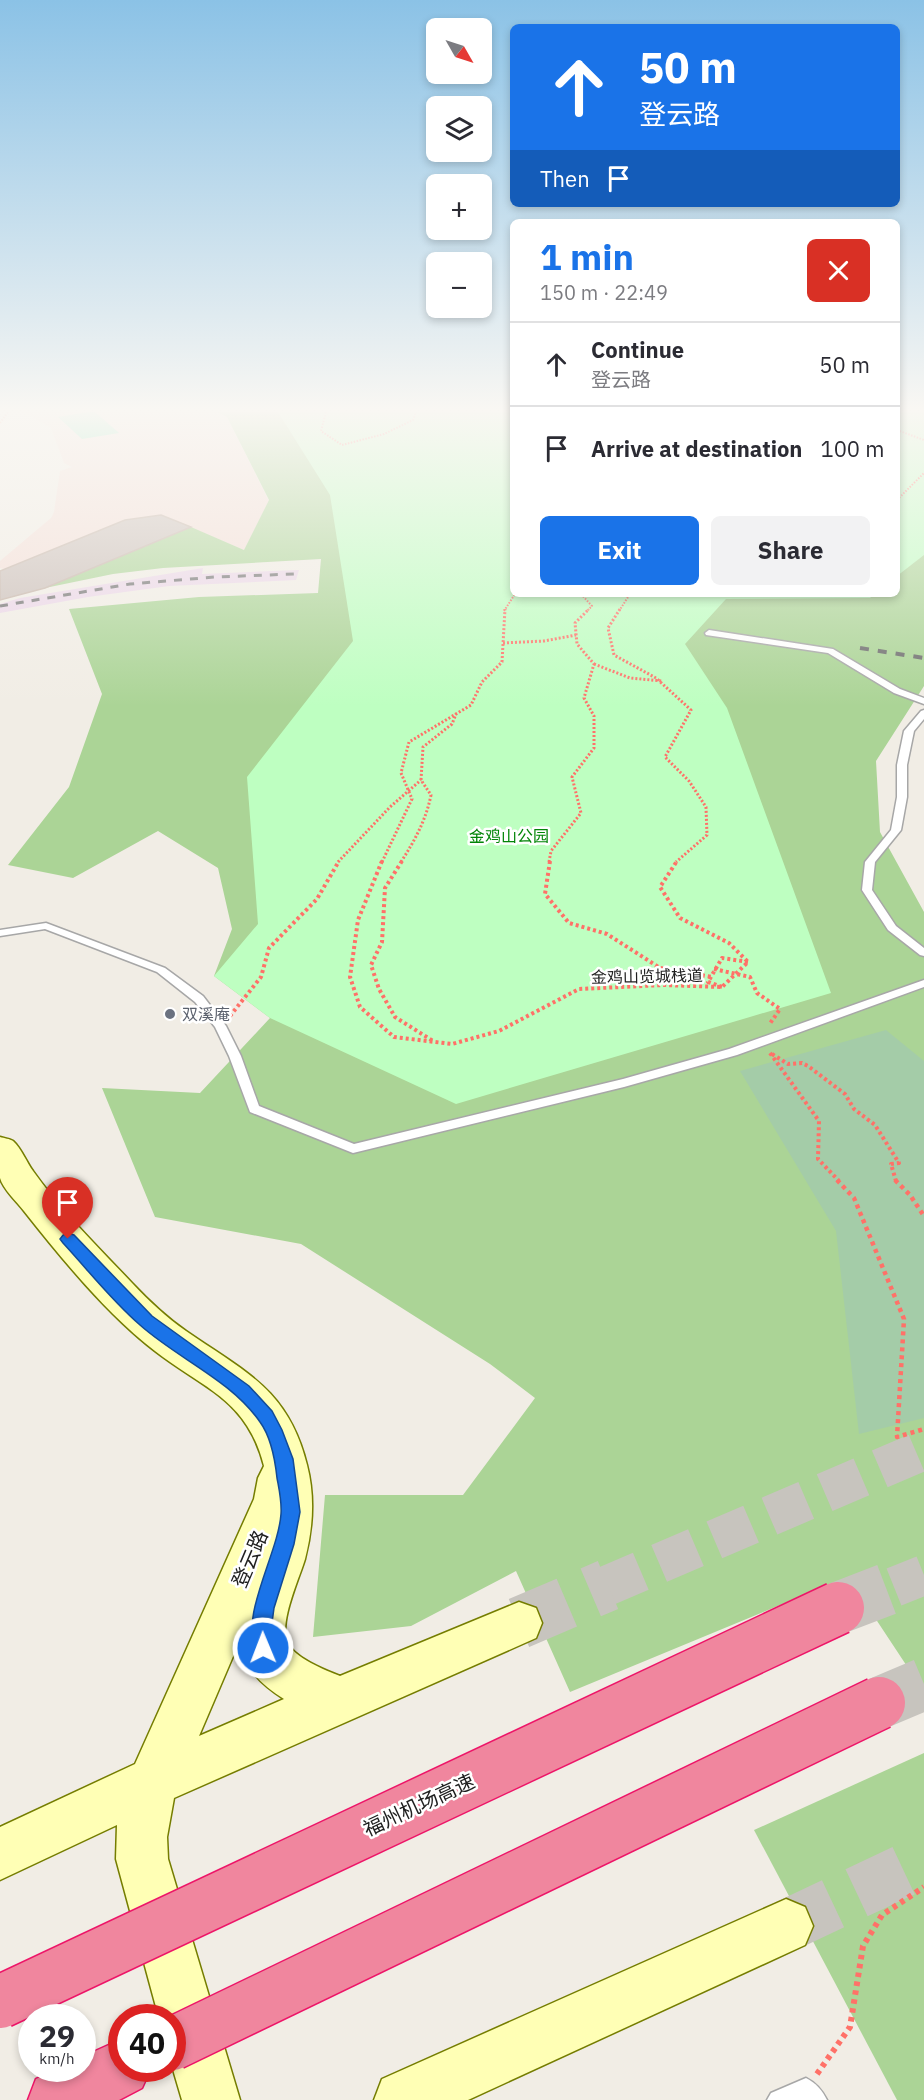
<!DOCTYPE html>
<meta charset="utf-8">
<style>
body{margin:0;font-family:"IBM Plex Sans","Noto Sans SC",sans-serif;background:#f2f2f3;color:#2b2b33;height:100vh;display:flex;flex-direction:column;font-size:22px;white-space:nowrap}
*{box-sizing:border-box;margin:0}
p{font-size:20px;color:#7c7c81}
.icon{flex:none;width:33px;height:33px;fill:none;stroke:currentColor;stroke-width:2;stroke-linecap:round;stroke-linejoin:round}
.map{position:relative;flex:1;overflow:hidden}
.panel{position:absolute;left:510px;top:219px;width:390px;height:378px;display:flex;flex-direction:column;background:#fff;border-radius:9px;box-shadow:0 3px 9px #0003}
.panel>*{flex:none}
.banner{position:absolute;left:510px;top:24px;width:390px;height:183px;border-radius:9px;box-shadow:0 3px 9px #0003;background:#1a73e8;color:#fff;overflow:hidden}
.needle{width:39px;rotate:129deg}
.buttons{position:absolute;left:426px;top:18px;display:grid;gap:12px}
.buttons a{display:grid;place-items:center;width:66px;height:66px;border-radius:9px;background:#fff;box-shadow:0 3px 9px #0003;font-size:30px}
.speed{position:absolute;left:18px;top:2004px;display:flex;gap:12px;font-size:30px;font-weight:700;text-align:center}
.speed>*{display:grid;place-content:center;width:78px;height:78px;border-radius:50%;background:#fff;box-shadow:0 3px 9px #0003;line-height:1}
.speed small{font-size:15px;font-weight:400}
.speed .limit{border:9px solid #d22;background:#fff;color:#111}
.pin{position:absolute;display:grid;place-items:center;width:51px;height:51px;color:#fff;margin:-62px -26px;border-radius:50% 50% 50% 0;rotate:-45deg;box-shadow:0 0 6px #0007}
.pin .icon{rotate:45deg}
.me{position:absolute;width:66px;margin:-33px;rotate:359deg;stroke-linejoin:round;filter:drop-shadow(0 0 4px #0008)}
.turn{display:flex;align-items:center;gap:21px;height:126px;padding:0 30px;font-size:27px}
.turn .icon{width:78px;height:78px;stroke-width:2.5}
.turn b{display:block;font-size:42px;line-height:51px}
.then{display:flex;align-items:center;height:57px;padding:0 30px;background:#0003;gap:12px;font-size:22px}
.round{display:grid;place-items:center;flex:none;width:63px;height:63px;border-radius:9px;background:#f2f2f3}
.overview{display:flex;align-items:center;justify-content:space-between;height:102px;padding:0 30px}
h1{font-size:36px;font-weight:800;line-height:45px;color:#1a73e8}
.cta{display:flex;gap:12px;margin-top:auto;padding:12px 30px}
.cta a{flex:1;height:69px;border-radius:9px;background:#1a73e8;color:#fff;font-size:24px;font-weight:800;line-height:69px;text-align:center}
.cta a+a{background:#f2f2f3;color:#2b2b33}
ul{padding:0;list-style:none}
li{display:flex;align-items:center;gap:18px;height:84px;padding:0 30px;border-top:2px solid #e1e1e2}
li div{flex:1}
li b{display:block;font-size:22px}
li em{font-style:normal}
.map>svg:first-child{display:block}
.industrial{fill:#ebd6e8}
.military{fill:#f4ded7}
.forest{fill:#abd496}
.cemetery{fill:#a4cca8}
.park{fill:#beffc1}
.pitch{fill:#7ce8b9}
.building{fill:#cabeb8;stroke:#c4b2a6;stroke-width:1.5}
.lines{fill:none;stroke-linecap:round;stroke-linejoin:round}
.secondary-tunnel-far1{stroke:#c7c4be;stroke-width:40;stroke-dasharray:40 20;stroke-linecap:butt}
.secondary-tunnel{stroke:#c7c4be;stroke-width:52;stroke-dasharray:52 26;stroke-linecap:butt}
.highway-tunnel-far1{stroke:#c7c4be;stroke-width:40;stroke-dasharray:40 20;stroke-linecap:butt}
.highway-tunnel{stroke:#c7c4be;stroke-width:52;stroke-dasharray:52 26;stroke-linecap:butt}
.lane-casing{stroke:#a7a7a7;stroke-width:3}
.secondary-casing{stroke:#757d00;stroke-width:3}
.highway-casing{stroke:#ed1568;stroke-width:3}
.path-far4{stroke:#ff7168;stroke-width:2;stroke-dasharray:1.5 1.5;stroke-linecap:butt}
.path-far3{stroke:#ff7168;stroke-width:3;stroke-dasharray:2 2;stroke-linecap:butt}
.path-far2{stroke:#ff7168;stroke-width:4;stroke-dasharray:3 3;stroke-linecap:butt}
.path-far1{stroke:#ff7168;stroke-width:4.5;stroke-dasharray:4 4;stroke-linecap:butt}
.path{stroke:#ff7168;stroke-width:6;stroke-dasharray:4.5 4.5;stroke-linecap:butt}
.lane{fill:#fff;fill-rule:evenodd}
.secondary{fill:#ffffb5;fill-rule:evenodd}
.highway{fill:#f0869e;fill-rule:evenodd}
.rail-far1{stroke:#6e6e6e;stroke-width:3;stroke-dasharray:8 8;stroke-linecap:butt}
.rail{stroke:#6e6e6e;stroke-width:4;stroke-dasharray:9 9;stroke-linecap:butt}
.highway-bridge-casing{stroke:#ed1568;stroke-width:55;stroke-linecap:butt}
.path-bridge-far2{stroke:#ff7168;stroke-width:2;stroke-dasharray:1.5 1.5;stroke-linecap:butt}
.path-bridge-far1{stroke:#ff7168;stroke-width:3;stroke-dasharray:2 2;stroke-linecap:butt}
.path-bridge{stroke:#ff7168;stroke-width:4;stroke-dasharray:3 3;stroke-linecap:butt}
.highway-bridge{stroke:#f0869e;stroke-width:52}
.route{fill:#1a73e8;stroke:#114b97;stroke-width:1.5}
.worship-dot{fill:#6b7280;stroke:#fff;stroke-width:2}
.labels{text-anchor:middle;stroke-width:5;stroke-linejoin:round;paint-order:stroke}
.park-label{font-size:16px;fill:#028507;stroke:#fff}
.street-label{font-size:16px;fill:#202020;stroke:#fff}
.worship-label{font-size:16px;fill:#5b616d;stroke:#fff;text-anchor:start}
.near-street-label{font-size:20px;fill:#202020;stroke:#fff}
</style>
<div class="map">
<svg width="924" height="2100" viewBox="0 0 924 2100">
<rect width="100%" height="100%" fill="#f1ede5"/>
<!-- industrial -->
<path class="industrial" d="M203,568L202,574L299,570L296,580L169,586L88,597L0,613V604L20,598Z"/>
<!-- military -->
<path class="military" d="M24,412H217L227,417L269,501L244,550L161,515L125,520L4,569L0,568V561L51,518L54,512L60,471L72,467L64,463L51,428Z"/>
<!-- forest -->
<g class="forest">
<path d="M217,412H513V594H897V412H924V686L876,761L880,832L924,912V1692L848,1577L570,1692L516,1571L411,1626L313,1637L325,1495H463L535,1398L490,1364L301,1244L155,1217L102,1088L200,1093L270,1018L214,976L232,929L218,868L158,831L73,878L8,865L69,787L102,694L69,609L199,597L318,593L321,559L163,568L113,574L45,588L191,527L244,550L269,500L227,417Z"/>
<path d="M924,1753V2100H897L754,1830Z"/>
</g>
<!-- cemetery -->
<path class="cemetery" d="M886,1030L924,1061V1418L859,1434L836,1231L740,1071Z"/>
<!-- park -->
<g class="park">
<path d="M278,412H513V594H875L870,598L726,599L685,644L727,708L831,993L456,1104L270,1018L214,976L258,924L247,777L353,641L330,495Z"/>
<path d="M897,412H924V555L897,576Z"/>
</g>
<!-- pitch -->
<path class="pitch" d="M88,412H95L119,433L82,439L58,417Z"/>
<!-- building -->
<path class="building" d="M161,515L191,527L45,588L0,600V571L125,520Z"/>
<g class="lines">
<!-- secondary-tunnel-far1 -->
<path class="secondary-tunnel-far1" d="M604,1587L924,1450"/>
<!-- secondary-tunnel -->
<g class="secondary-tunnel">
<path d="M519,1623L608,1585"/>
<path d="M786,1926L924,1861"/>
</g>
<!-- highway-tunnel-far1 -->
<path class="highway-tunnel-far1" d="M894,1587L924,1575"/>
<!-- highway-tunnel -->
<g class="highway-tunnel">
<path d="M838,1608L898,1585"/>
<path d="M879,1703L924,1684"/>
</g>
<defs>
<g id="lane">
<path d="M709,630L833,649L900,689L924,698V704L894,693L828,653L706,635L705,633Z"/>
<path d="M924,710V719L914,731L907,765V797L901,830L875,862L872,890L896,926L924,948V956L920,955L888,930L862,890L865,862L891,830L897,797V765L904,731L921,711Z"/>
<path d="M46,923L165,968L203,996L226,1026L241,1056L259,1106L354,1144L623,1079L729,1049L924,980V987L737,1055L624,1087L353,1153L250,1112L229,1056L215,1027L195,1002L157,972L45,929L0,936V930Z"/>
<path d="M806,2078C816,2083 822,2090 827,2100H767L771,2093Z"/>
</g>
<g id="secondary">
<path d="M0,1137C4,1138 10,1139 13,1141C21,1148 27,1163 33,1171C62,1212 98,1247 132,1283C149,1301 166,1317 186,1331C245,1372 288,1389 307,1465C315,1496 313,1528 305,1559C299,1579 279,1622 287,1642C294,1658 325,1670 340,1676L519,1602L536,1608L542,1623L536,1638L174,1798L167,1837L168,1859L240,2100H182L172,2066V2018H159L116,1859L117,1825L0,1880V1827L135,1764L254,1499L258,1478L264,1466C247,1399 204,1389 155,1351C108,1315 61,1258 24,1211C17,1202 3,1189 0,1178C0,1166 0,1149 0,1137ZM240,1640C243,1668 262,1685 284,1699L199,1736Z"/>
<path d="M786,1899L805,1907L813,1926L805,1945L468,2100H374L382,2079Z"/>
</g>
<path id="highway" d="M122,2039V2068H151L142,2088L119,2100H28L36,2079L59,2068H82V2057Z"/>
</defs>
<!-- lane casing -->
<use href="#lane" class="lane-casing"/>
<!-- secondary casing -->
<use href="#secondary" class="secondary-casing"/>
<!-- highway casing -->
<use href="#highway" class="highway-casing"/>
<!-- path-far4 -->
<g class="path-far4">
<path d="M326,412L321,431L342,445L384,434L413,420L416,412"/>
<path d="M897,430L924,440"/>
<path d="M897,500L924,473"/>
<path d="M581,594L592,606L587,611"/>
</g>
<!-- path-far3 -->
<g class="path-far3">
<path d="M503,643L544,641L576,635"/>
<path d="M594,664L630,678L662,681"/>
<path d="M338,862L390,807L421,780"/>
<path d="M401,862C415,840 426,820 431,795L421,780L423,747L452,724L456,714"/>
<path d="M549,862L551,851L581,813L572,777L594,748V716L584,698L594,664L577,644L575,623L589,609"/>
</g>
<!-- path-far2 -->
<g class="path-far2">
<path d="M402,861L385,888L382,942L371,965L379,989L395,1017L433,1041"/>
<path d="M550,861L545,894L569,923L607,934L660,968L712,977"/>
<path d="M714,969L750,977L757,993L780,1009L769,1025"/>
<path d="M722,987L708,982L722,958L748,962"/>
<path d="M230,1016L261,977L269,948L317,899L339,861"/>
<path d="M770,1053L819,1121L818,1159L839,1181"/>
<path d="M772,1054L788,1064L802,1063L808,1066L845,1094L854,1109L875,1125L899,1163L891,1164L896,1181"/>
</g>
<!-- path-far1 -->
<g class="path-far1">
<path d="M837,1180L854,1198L904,1319L897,1437L924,1429"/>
<path d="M895,1180L910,1195L924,1216"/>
</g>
<!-- path -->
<path class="path" d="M817,2074L850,2027L863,1946L882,1915L924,1887"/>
<!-- lane -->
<use href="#lane" class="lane"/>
<!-- secondary -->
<use href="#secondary" class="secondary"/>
<!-- highway -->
<use href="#highway" class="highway"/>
<!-- rail-far1 -->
<path class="rail-far1" d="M0,606L130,584L215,577L294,574"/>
<!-- rail -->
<path class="rail" d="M860,648L924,658"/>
<defs>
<g id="highway-bridge">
<path d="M0,2002L838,1608"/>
<path d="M172,2044L879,1703"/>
</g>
</defs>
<!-- highway-bridge casing -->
<use href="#highway-bridge" class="highway-bridge-casing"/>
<!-- path-bridge-far2 -->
<g class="path-bridge-far2">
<path d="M0,423L8,412"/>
<path d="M504,611L515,594"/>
<path d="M619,611L630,594"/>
</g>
<!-- path-bridge-far1 -->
<g class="path-bridge-far1">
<path d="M620,609L608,628L614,655L656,678L691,710L665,757L689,781L706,807L707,835L676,862"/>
<path d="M382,862L412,799L401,773L409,742L471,705L482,682L502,662L505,609"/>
</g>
<!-- path-bridge -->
<path class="path-bridge" d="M382,861L358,920L350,977L360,1007L394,1037L452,1044L499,1031L579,989L663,985L722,987L748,962L729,943L680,918L660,887L677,861"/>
<!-- highway-bridge -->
<use href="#highway-bridge" class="highway-bridge"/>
</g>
<!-- sky -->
<linearGradient id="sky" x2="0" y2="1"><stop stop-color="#8bc2e6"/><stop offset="0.58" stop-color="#f9f7f3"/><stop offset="1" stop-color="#f9f7f3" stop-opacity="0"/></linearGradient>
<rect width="924" height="706" fill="url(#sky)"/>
<!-- route -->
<path class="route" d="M68,1233L74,1235L152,1316L249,1386L272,1411L282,1430L293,1459L300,1512L294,1544L274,1608L272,1623L273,1648L270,1654L263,1657L256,1654C239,1615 278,1555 281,1514C282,1502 279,1489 277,1478C275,1459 271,1437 260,1422C231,1380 178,1359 140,1325C112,1301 88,1270 63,1243L60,1239L63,1235Z"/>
<!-- markers -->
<circle class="worship-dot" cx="170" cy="1014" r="6"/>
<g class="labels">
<!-- park labels -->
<g class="park-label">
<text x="509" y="842">金鸡山公园</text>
</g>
<!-- street labels -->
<g class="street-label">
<text transform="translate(647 976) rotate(-1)" y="6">金鸡山览城栈道</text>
</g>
<!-- worship labels -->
<g class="worship-label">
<text x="182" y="1020">双溪庵</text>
</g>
<!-- near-street labels -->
<g class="near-street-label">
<text transform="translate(250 1559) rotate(-67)" y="7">登云路</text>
<text transform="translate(419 1805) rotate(-25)" y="7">福州机场高速</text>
</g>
</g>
</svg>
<div class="buttons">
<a><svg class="needle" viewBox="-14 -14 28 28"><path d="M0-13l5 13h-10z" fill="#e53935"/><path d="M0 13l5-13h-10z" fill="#7c7c81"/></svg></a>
<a><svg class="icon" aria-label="layers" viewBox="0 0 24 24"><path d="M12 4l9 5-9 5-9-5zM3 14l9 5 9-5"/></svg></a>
<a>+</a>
<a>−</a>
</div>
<div class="speed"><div>29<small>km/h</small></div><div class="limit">40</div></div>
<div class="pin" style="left:68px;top:1239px;background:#d93025"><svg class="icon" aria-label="arrive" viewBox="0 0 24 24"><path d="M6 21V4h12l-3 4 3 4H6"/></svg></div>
<svg class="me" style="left:263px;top:1648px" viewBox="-20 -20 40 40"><circle r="17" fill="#1a73e8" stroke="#fff" stroke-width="3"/><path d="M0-11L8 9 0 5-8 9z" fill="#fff"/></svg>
<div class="banner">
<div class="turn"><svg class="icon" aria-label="ahead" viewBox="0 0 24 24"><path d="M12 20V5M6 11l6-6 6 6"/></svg><div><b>50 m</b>登云路</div></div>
<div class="then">Then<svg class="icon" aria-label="arrive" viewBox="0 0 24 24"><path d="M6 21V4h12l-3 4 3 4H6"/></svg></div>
</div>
<section class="panel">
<div class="overview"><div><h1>1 min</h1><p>150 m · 22:49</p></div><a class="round" style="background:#d93025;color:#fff"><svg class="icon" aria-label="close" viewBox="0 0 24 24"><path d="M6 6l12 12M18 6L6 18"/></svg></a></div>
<ul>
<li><svg class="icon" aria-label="ahead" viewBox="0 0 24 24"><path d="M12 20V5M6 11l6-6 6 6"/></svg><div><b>Continue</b><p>登云路</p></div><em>50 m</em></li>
<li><svg class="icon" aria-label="arrive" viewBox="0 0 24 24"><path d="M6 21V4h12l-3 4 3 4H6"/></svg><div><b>Arrive at destination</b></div><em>100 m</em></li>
</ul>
<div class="cta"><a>Exit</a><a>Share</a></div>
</section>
</div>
